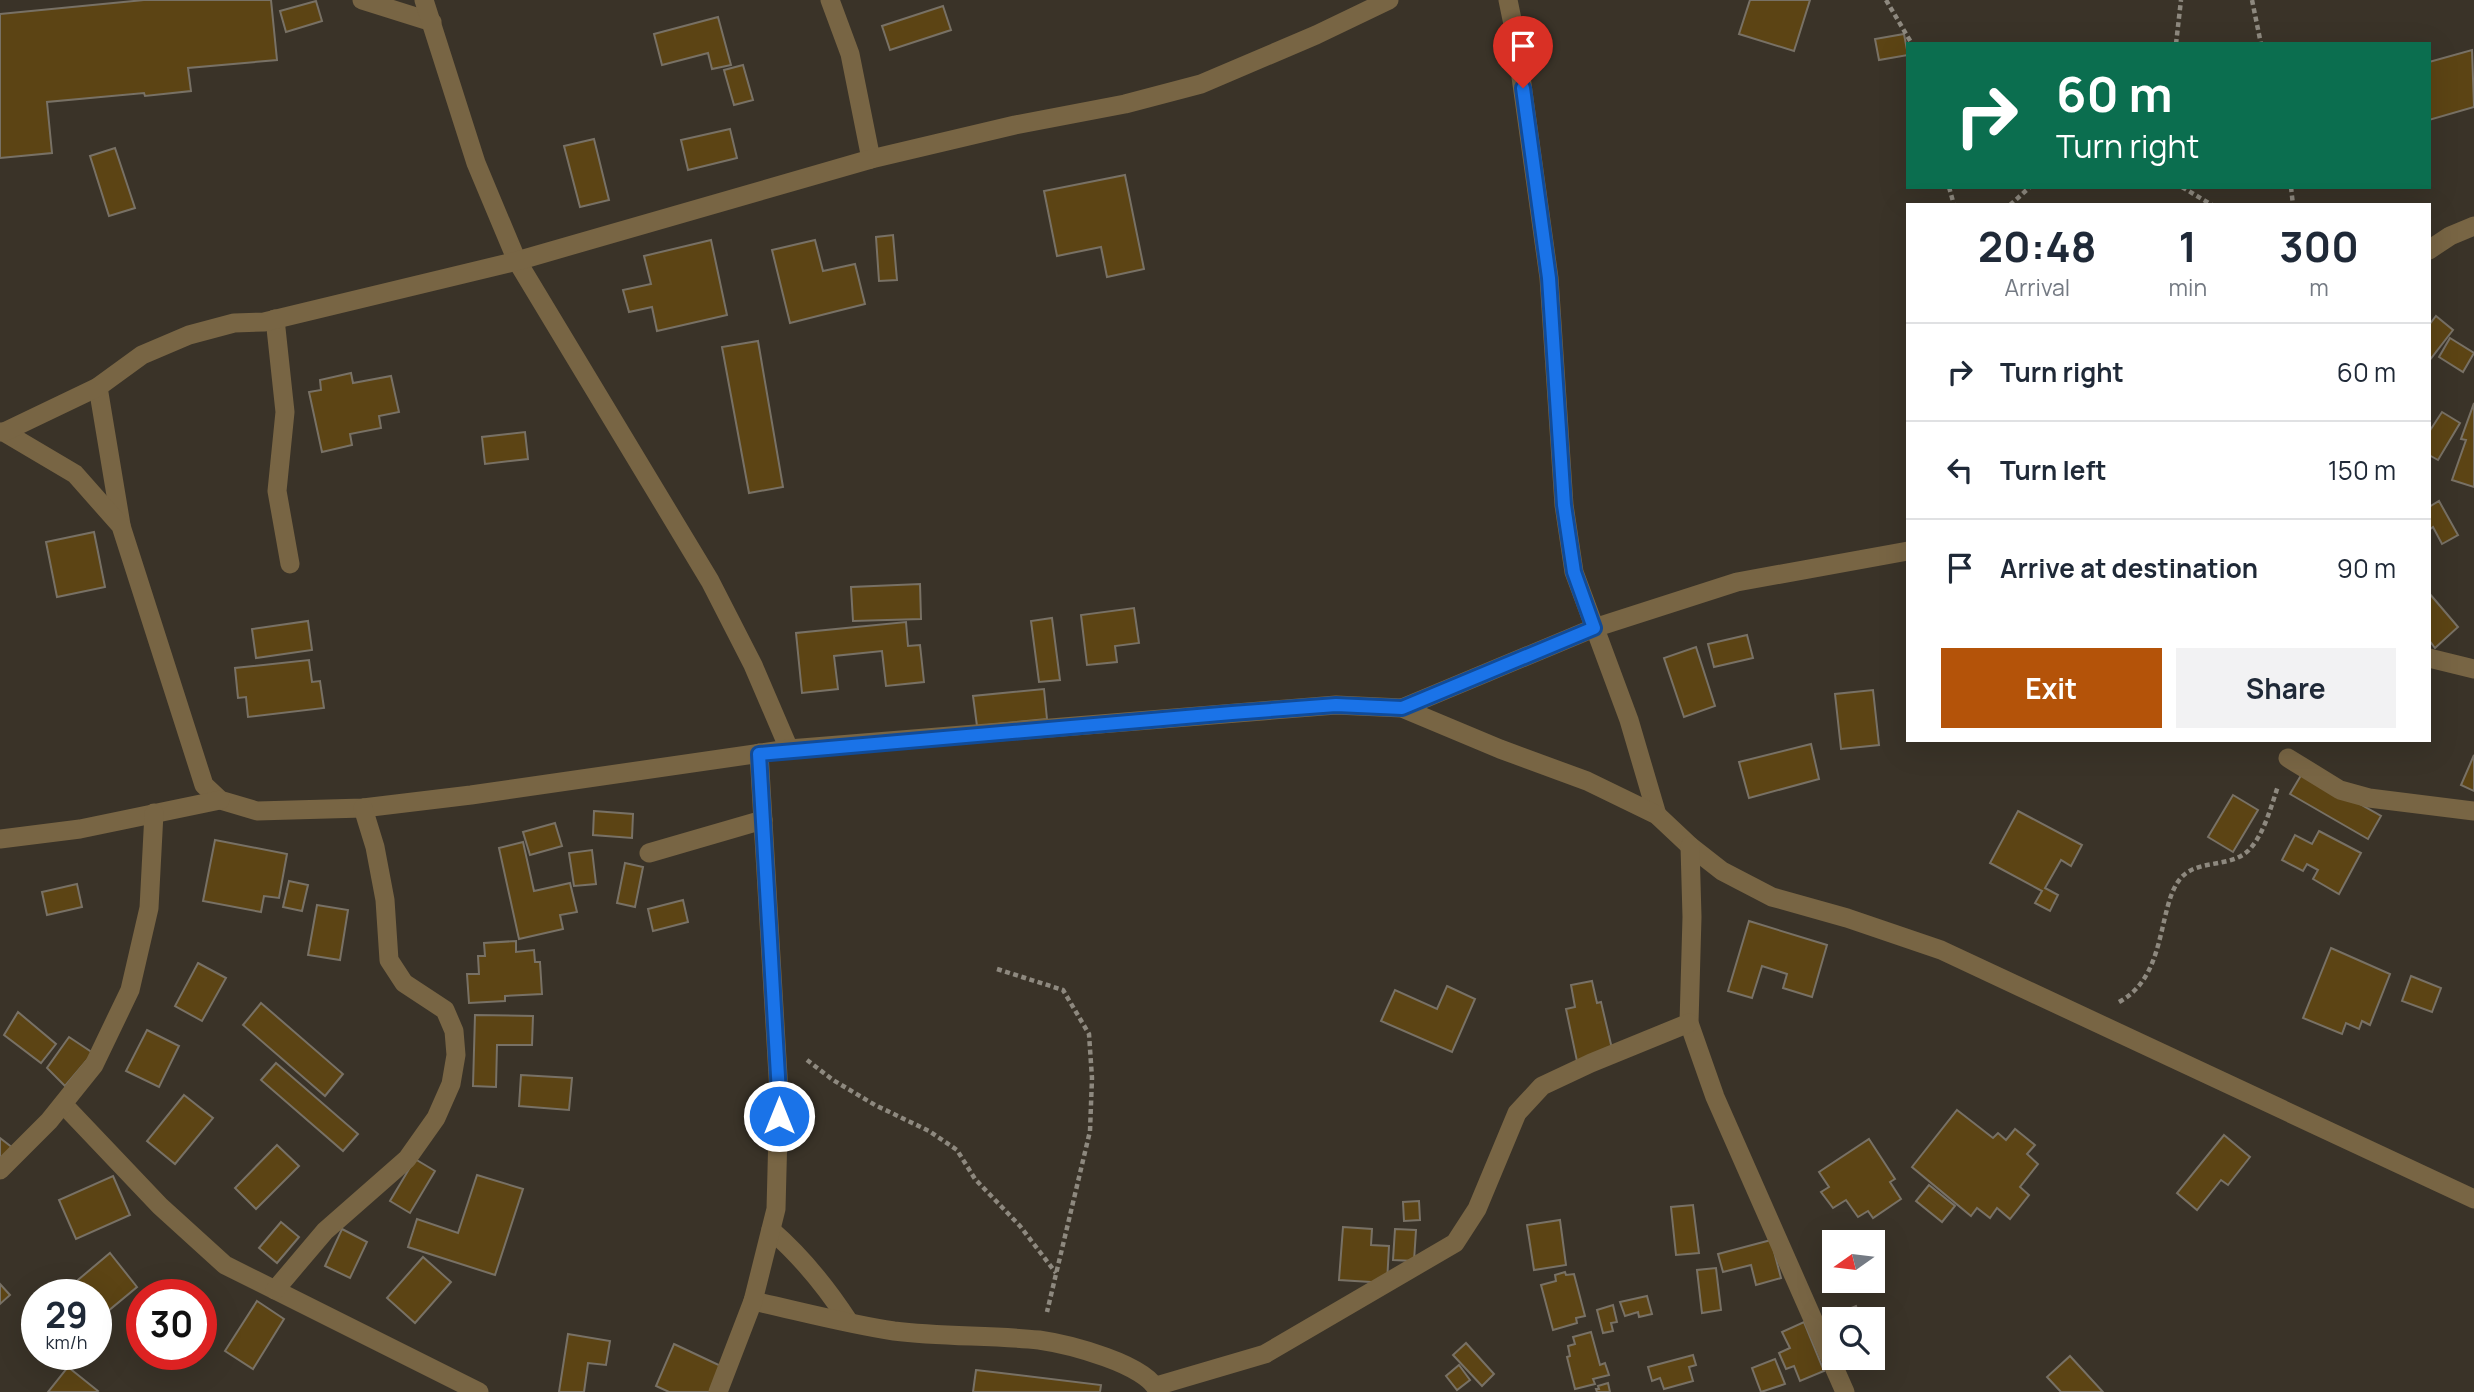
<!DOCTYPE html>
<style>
body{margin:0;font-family:Manrope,sans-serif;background:#f2f2f3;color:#1f2937;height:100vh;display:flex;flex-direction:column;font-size:26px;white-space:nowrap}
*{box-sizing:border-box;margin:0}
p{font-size:23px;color:#747a83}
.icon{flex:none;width:38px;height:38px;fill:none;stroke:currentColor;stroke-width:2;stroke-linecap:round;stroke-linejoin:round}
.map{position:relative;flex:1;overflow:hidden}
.panel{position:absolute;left:1906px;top:203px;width:525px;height:539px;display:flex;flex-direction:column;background:#fff;border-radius:0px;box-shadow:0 7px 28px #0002}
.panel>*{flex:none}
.top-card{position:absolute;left:1906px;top:42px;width:525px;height:147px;border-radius:0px;box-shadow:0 7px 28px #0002;background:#0b6e4f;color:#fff;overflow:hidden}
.needle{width:46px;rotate:256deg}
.fabs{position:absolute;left:1822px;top:1230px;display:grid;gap:14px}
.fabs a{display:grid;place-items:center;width:63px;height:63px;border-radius:0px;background:#fff;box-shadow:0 7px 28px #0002;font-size:35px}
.speed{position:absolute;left:21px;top:1279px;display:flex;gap:14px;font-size:35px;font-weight:700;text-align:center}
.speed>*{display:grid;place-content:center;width:91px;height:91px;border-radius:50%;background:#fff;box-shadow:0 7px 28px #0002;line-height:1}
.speed small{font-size:18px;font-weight:400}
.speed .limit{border:10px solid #d22;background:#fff;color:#111}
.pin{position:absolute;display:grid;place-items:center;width:60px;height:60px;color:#fff;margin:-72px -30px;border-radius:50% 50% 50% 0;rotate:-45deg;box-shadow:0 0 7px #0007}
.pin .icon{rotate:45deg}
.me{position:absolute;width:77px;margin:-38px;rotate:0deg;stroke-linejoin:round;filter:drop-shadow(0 0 5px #0008)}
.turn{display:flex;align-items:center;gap:24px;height:147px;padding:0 35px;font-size:32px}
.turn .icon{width:91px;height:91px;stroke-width:2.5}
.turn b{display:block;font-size:49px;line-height:60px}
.eta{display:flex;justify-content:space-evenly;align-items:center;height:119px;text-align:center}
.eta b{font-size:42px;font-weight:700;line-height:49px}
.button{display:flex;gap:14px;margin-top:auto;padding:14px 35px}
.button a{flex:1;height:80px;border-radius:0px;background:#b45309;color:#fff;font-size:28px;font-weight:700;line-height:80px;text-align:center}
.button a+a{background:#f2f2f3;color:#1f2937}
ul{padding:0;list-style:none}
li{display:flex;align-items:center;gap:21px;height:98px;padding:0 35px;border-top:2px solid #e0e1e3}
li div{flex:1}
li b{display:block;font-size:26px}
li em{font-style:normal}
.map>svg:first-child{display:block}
.building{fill:#5c4414;stroke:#787165;stroke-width:2}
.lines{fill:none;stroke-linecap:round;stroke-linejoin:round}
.path{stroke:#8e897f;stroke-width:4.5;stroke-dasharray:5 3.5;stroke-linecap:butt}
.service{stroke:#786544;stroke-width:19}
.minor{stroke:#786544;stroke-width:19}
.route-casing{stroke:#114b97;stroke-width:18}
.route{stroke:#1a73e8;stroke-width:12}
</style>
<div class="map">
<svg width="2474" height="1392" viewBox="0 0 2474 1392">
<rect width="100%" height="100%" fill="#3a3328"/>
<!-- building -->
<g class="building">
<path d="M144,0H271L277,60L188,68L191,91L145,96L144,93L47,102L52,153L0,158V14Z"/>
<path d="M1750,0H1810L1794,51L1739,34Z"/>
<path d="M316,1L322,21L286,32L280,11Z"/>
<path d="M943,6L951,30L890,50L882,26Z"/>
<path d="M718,17L731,65L712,69L708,53L662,65L654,34Z"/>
<path d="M1904,34L1908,55L1879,60L1875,39Z"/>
<path d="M2472,50L2474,107L2429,120V62Z"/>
<path d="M743,65L753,100L734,105L724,70Z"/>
<path d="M730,129L737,158L688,170L681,140Z"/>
<path d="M594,139L609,200L580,207L564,146Z"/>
<path d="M115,148L135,208L109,216L90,156Z"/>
<path d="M1125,175L1144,269L1107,277L1101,247L1057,256L1044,191Z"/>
<path d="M893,235L897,280L879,281L876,237Z"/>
<path d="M711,240L727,315L657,331L652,307L629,312L623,290L651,284L644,256Z"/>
<path d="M815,240L823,271L855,264L865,304L790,323L772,250Z"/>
<path d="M2436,316L2453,330L2429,361V325Z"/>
<path d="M2450,338L2474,353L2463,372L2439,357Z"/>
<path d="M758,341L783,487L749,493L722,347Z"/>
<path d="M351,373L353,383L391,376L399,412L379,416L381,428L350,434L352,445L322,452L309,392L321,390L320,380Z"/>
<path d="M2474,403V487L2452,480L2466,440L2461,439Z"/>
<path d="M2442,412L2460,423L2438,460L2429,455V432Z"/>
<path d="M525,432L528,459L485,464L482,437Z"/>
<path d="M2439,501L2458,535L2442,544L2433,527L2429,530V507Z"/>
<path d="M94,532L105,587L57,597L46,542Z"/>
<path d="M920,584L921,619L853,621L851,587Z"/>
<path d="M2429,593L2458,627L2435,648L2429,640Z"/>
<path d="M1134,608L1139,643L1115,646L1117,662L1087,665L1081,615Z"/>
<path d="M1052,618L1060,680L1039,682L1031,621Z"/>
<path d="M308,621L312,650L256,658L252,629Z"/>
<path d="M906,622L908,646L920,645L924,682L886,686L882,651L834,656L838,689L802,693L796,633Z"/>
<path d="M1747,635L1753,658L1714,667L1708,644Z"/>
<path d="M1696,647L1715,706L1684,717L1664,658Z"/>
<path d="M309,660L312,682L320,681L324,708L248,717L246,697L238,698L235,668Z"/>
<path d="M1044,689L1047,719L977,726L973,696Z"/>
<path d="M1873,690L1879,745L1841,749L1835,694Z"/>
<path d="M1811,744L1819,779L1749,798L1739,762Z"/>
<path d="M2474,755V791L2461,785Z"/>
<path d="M2303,772L2381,816L2368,839L2290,794Z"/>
<path d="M2233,795L2258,810L2233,852L2208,837Z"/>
<path d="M594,811L633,814L632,838L593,835Z"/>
<path d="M2018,811L2082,845L2071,866L2061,860L2045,888L2058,895L2050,911L2035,903L2042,891L1990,863Z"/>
<path d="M555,823L562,846L530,855L523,832Z"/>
<path d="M2319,831L2361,853L2339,894L2313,879L2318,870L2307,864L2303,871L2282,860L2295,835L2312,844Z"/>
<path d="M215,840L287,854L279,898L264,896L261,912L203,901Z"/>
<path d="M523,842L534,891L570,883L577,912L560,915L563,929L519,939L499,848Z"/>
<path d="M592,850L596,884L574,886L569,853Z"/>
<path d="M625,863L643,867L635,907L617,903Z"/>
<path d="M289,881L308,885L302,911L283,907Z"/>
<path d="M77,884L82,907L47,915L42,892Z"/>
<path d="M683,900L688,922L653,931L648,909Z"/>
<path d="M317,905L348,910L340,960L308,955Z"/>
<path d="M1749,921L1827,945L1812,997L1783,988L1787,974L1762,966L1752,998L1728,991Z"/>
<path d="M516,941V952L534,950L535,962H540L542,994L505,996V1001L469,1003L467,974H479L478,956H485L484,943Z"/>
<path d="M2331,948L2390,974L2370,1025L2362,1021L2359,1029L2346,1023L2342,1034L2303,1018Z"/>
<path d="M198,963L226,978L202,1021L175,1006Z"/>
<path d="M2411,976L2441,988L2432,1012L2402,1001Z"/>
<path d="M1592,981L1597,1003L1601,1002L1613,1053L1577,1061L1566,1009L1575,1007L1571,985Z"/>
<path d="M1447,986L1475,999L1452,1052L1381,1021L1395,990L1437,1009Z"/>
<path d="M261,1003L343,1074L325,1096L243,1025Z"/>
<path d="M18,1012L56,1044L41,1063L4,1035Z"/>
<path d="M475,1015L533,1016L532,1045H497L496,1087L473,1086Z"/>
<path d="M147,1030L179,1046L159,1087L126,1071Z"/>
<path d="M69,1037L93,1053L65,1086L47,1068Z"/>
<path d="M276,1063L358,1134L343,1151L261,1080Z"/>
<path d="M521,1075L572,1078L569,1110L519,1106Z"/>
<path d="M184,1095L213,1118L175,1164L147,1141Z"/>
<path d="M1957,1110L1993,1138L1998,1133L2006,1140L2015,1129L2035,1145L2027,1154L2038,1164L2020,1187L2029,1195L2010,1219L1997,1208L1990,1218L1977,1208L1971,1216L1912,1167Z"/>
<path d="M2224,1135L2250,1157L2228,1185L2221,1180L2197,1210L2177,1193Z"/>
<path d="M0,1138L13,1148L0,1161Z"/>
<path d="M1869,1139L1895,1179L1890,1182L1901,1199L1873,1218L1868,1211L1858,1217L1846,1200L1833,1208L1821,1192L1829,1187L1819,1172Z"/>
<path d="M277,1145L299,1166L256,1209L235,1188Z"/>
<path d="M415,1159L435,1171L410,1213L390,1201Z"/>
<path d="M477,1175L523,1189L495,1275L408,1247L417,1219L458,1233Z"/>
<path d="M113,1176L130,1215L76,1239L59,1200Z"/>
<path d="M1929,1185L1955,1206L1942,1222L1916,1201Z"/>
<path d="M1419,1201L1420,1220L1404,1221L1403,1202Z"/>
<path d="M1693,1205L1699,1253L1676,1255L1671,1207Z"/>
<path d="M1560,1220L1566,1265L1534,1270L1527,1225Z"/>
<path d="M281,1222L299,1237L277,1263L259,1248Z"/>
<path d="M1343,1227L1372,1229L1371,1245L1389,1246L1387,1283L1339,1280Z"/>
<path d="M342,1229L367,1242L350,1278L325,1266Z"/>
<path d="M1395,1229L1416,1230L1414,1261L1393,1260Z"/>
<path d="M1771,1240L1781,1278L1756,1285L1751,1265L1723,1272L1718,1254Z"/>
<path d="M110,1253L137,1287L96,1321V1295H60Z"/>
<path d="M423,1257L451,1282L415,1323L387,1298Z"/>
<path d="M1716,1268L1721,1310L1702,1313L1697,1270Z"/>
<path d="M1565,1272L1566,1275L1574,1274L1585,1316L1576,1318L1577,1323L1553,1330L1541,1285L1556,1281L1555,1275Z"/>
<path d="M0,1284L10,1295L0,1304Z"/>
<path d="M1647,1296L1652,1314L1639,1317L1638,1312L1625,1316L1620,1302Z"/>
<path d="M257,1301L284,1319L253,1369L225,1351Z"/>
<path d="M1613,1305L1617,1322L1611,1323L1613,1331L1603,1333L1597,1310Z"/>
<path d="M1856,1306L1861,1320H1838L1836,1314Z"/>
<path d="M1804,1322L1824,1371L1800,1381L1794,1366L1786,1369L1779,1353L1790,1348L1782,1332Z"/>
<path d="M1591,1332L1600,1365L1605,1363L1609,1375L1593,1379L1595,1384L1575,1389L1567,1357L1570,1356L1568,1346L1575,1344L1573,1337Z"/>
<path d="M568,1334L610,1341L606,1365L588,1363L584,1392H559Z"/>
<path d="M1466,1343L1494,1374L1482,1386L1453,1355Z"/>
<path d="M674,1344L723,1367L711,1392H669L656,1386Z"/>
<path d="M1693,1355L1696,1365L1689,1367L1693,1381L1664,1389L1660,1378L1652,1381L1648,1367Z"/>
<path d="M2070,1356L2103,1392H2061L2047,1377Z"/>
<path d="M1775,1359L1785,1384L1761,1392L1752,1368Z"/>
<path d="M1459,1365L1470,1380L1457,1390L1446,1376Z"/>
<path d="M68,1367L98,1391L97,1392H48Z"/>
<path d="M976,1370L1101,1385L1100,1392H973Z"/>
<path d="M1608,1383L1610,1392H1597L1596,1389H1599L1598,1386Z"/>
</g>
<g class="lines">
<!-- path -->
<g class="path">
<path d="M1886,0L1912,44"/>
<path d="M2252,0L2261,44"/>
<path d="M2176,44L2181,0"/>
<path d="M1949,187L1954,205"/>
<path d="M2182,187L2212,205"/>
<path d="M2291,187L2293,205"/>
<path d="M2010,205L2030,187"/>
<path d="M997,969L1063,990L1089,1034L1092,1078L1090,1131L1047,1312"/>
<path d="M2119,1002C2154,983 2158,944 2167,909C2170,898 2173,888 2180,879C2197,858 2230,869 2249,850C2264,834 2271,807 2278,786"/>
<path d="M807,1060L833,1080L875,1105L929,1131L957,1150L975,1179L1020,1226L1056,1273"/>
</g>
<!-- service -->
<path class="service" d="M362,0L432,22"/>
<!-- minor -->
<g class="minor">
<path d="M424,0L476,163L517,261L710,581L753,665L789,749"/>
<path d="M830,0L850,54L871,159"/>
<path d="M1508,0L1515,34L1549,278L1564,505L1574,572L1629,720L1657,815"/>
<path d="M2429,250L2450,236L2474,226"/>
<path d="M275,319L285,412L277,491L290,564"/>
<path d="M98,387L121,525"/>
<path d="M0,432H4L75,474L121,526L204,785L220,800L257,811L363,808L471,795L789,749L1336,705L1402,708L1500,749L1587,781L1657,815L1690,846L1722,871L1772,897L1847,918L1941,950L2474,1199"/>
<path d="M4,432L98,387L142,355L189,335L234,323L264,322L517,261L871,159L1015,125L1125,104L1201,84L1316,35L1389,0"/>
<path d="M2429,658L2474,669"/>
<path d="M1402,708L1594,628L1737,582L1908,551"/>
<path d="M2288,758L2340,790L2369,798L2474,811"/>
<path d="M0,839L80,829L220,800"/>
<path d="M1690,846L1692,917L1689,1023L1715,1097L1845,1392"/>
<path d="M649,853L763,820"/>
<path d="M63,1104L160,1206L225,1265L479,1392"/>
<path d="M0,1170L49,1121L94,1065L130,990L149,908L154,813"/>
<path d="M771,1230C802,1257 827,1288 849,1322"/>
<path d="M275,1290L325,1231L407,1159L436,1118L451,1084L456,1055L454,1031L445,1010L404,983L389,960L385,900L375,847L363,808"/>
<path d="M753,1301C799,1311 847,1324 894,1331C942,1337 991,1335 1039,1340C1067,1344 1148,1364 1158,1392"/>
<path d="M1156,1386L1265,1354L1455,1243L1477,1209L1517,1113L1542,1086L1591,1063L1689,1023"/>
<path d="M718,1392L753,1301L776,1209L779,1093L759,753"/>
</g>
</g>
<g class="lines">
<defs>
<path id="route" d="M779,1116V1093L759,754L1232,713L1336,705L1402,708L1594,628L1574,572L1564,505L1549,278L1523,88"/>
</defs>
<!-- route casing -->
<use href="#route" class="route-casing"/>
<!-- route -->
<use href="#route" class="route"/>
</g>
</svg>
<div class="fabs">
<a><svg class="needle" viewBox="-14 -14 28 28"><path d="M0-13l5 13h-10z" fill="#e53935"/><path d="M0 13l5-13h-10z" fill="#747a83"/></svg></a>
<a><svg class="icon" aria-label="search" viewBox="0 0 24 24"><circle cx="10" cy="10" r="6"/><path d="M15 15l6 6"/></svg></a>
</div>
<div class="speed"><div>29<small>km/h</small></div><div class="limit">30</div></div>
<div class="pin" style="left:1523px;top:88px;background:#d93025"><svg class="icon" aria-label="arrive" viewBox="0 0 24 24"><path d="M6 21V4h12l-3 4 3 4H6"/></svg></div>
<svg class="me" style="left:779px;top:1116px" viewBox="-20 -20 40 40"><circle r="17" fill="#1a73e8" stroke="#fff" stroke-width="3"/><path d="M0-11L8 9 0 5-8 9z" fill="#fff"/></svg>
<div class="top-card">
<div class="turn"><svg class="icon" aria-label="right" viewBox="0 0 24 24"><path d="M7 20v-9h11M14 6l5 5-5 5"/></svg><div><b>60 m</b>Turn right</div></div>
</div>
<section class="panel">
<div class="eta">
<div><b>20:48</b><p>Arrival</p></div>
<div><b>1</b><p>min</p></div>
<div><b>300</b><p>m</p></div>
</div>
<ul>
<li><svg class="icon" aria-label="right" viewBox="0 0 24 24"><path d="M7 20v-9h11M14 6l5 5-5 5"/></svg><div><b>Turn right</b></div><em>60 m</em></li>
<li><svg class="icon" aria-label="left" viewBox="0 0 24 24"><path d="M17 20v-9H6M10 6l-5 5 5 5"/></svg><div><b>Turn left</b></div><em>150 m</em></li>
<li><svg class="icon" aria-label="arrive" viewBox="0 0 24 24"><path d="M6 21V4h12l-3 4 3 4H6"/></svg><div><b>Arrive at destination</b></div><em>90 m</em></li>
</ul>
<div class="button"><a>Exit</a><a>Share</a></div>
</section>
</div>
